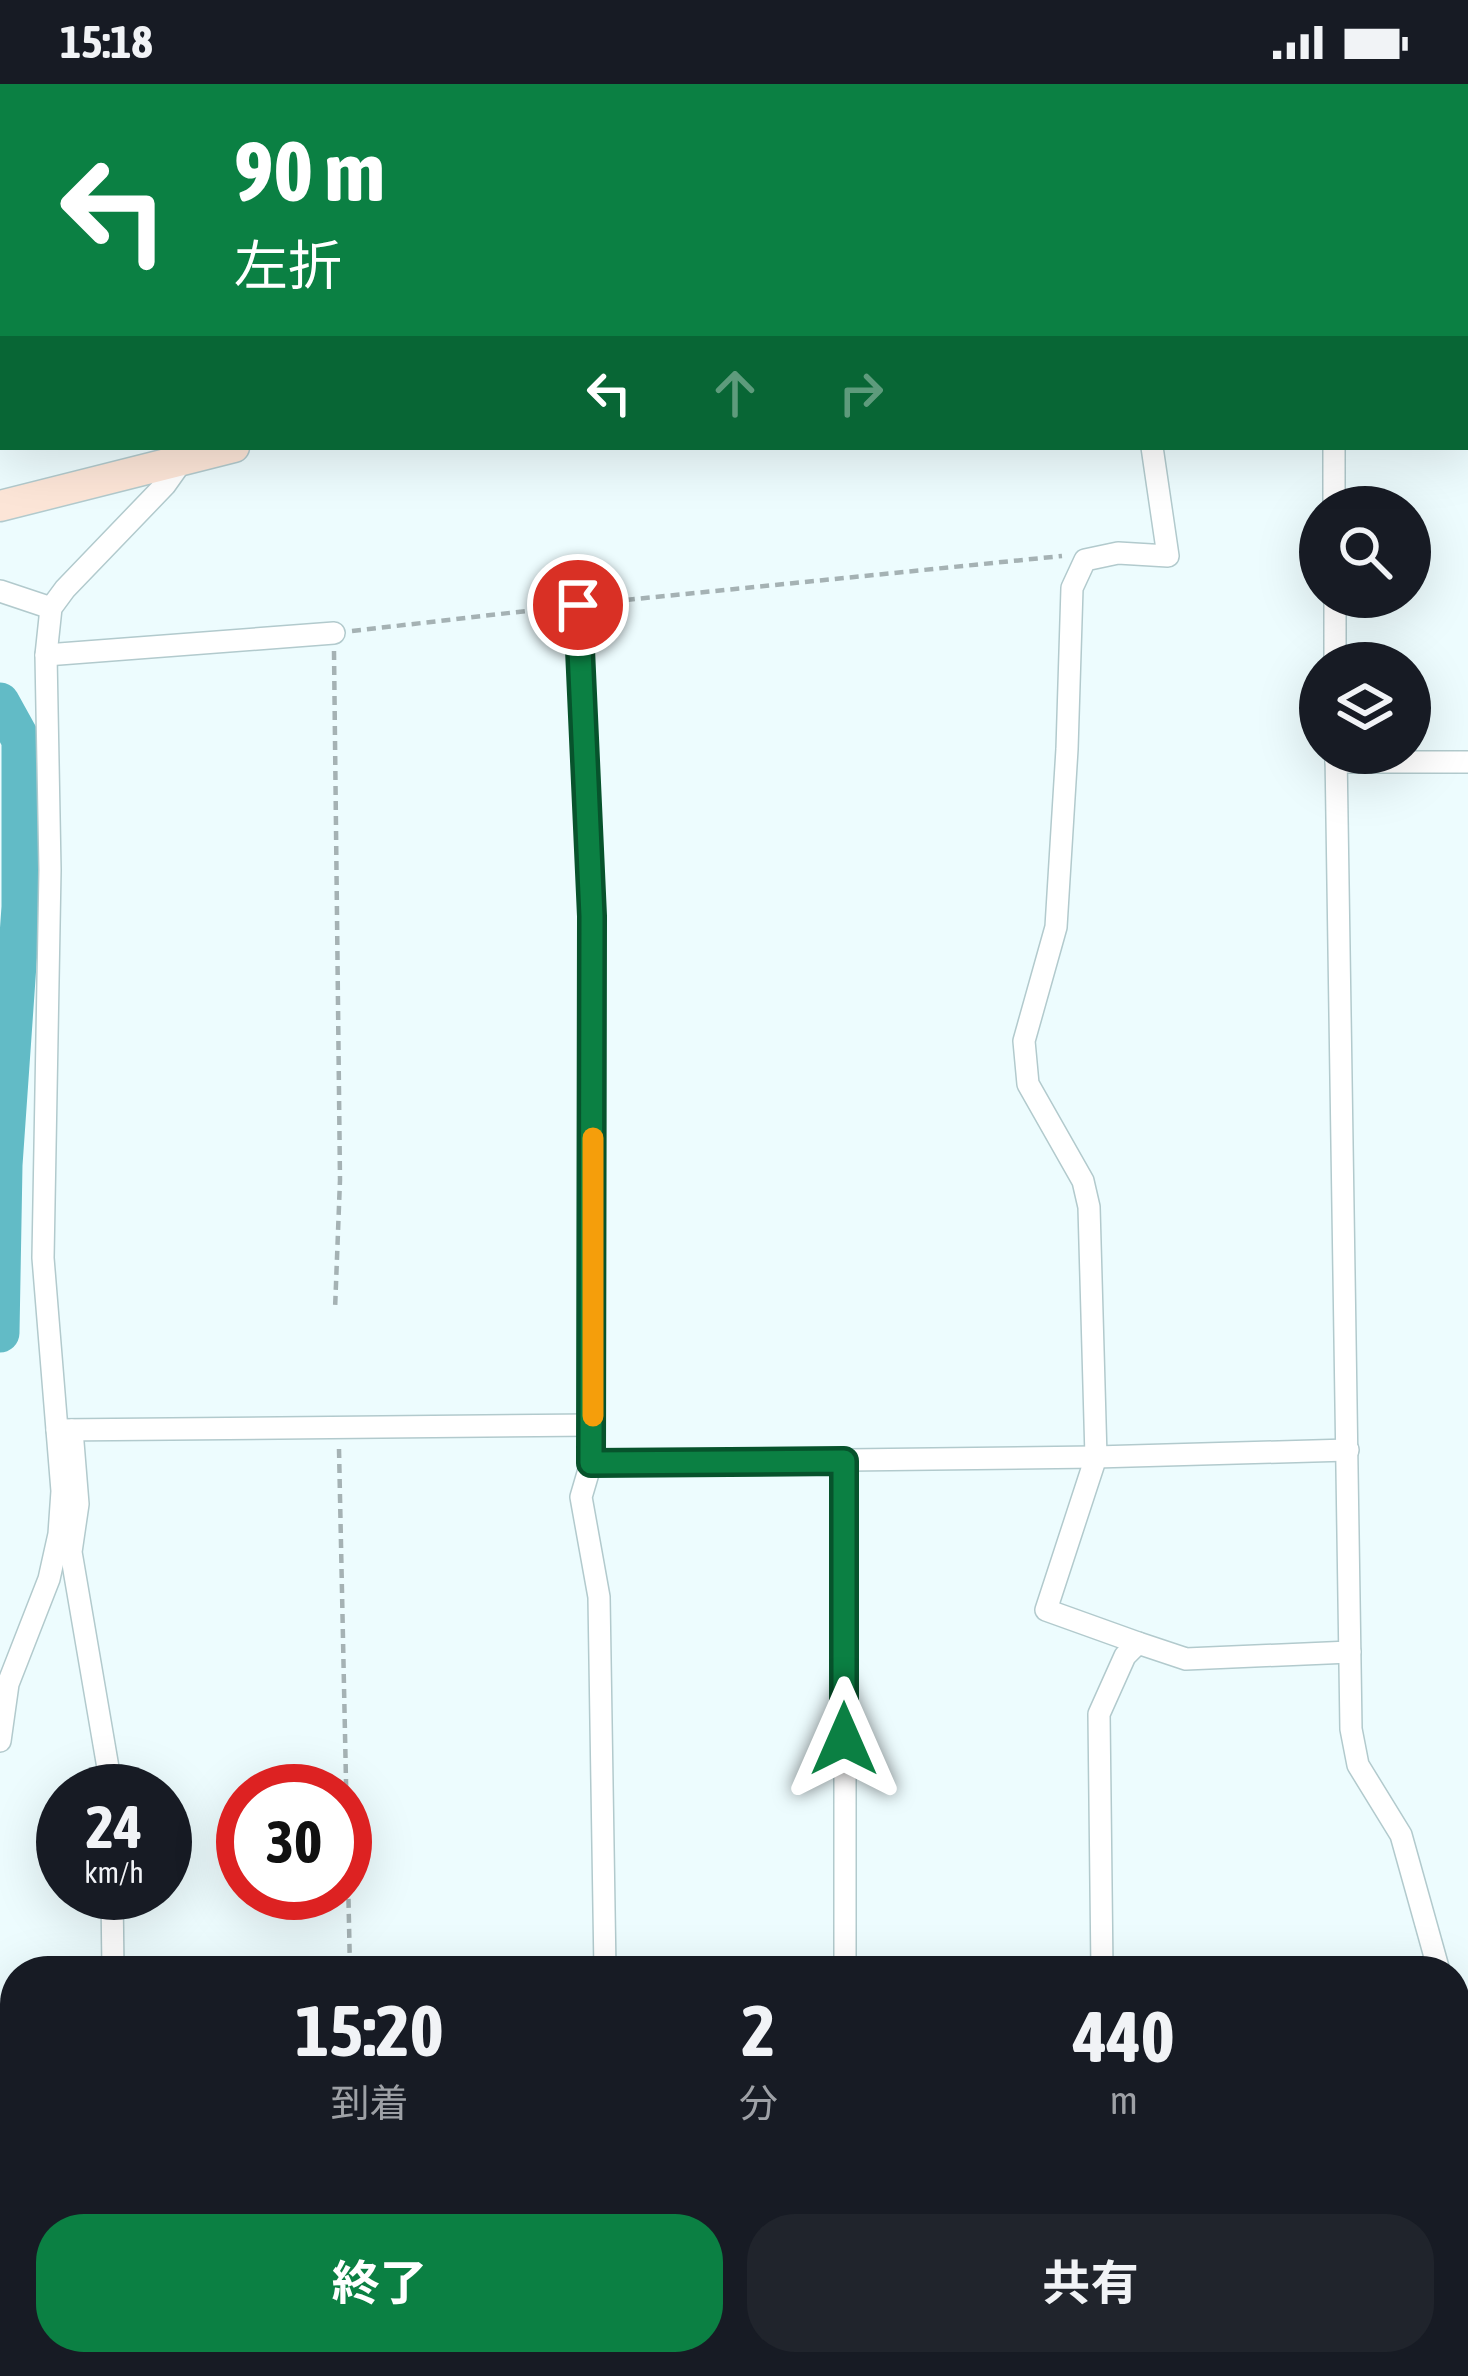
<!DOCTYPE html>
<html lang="ja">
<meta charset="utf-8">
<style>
body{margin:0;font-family:"Asap Condensed","Noto Sans JP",sans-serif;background:#20242c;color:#f1f3f6;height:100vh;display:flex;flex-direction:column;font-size:45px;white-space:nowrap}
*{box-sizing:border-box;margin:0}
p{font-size:39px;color:#9ea1a6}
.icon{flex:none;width:66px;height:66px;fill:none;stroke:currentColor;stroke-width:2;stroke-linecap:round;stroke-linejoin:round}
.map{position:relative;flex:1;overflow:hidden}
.side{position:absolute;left:0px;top:1872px;width:1470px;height:420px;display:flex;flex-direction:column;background:#171b24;border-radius:48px 48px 0 0;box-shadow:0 12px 48px #0002}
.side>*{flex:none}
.hud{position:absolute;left:0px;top:0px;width:1470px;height:366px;box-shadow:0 12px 48px #0002;background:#0b8043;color:#fff;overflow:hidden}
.tools{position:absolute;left:1299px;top:402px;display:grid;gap:24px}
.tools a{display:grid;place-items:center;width:132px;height:132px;border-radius:50%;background:#171b24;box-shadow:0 12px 48px #0002;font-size:60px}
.speed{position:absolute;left:36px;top:1680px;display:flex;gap:24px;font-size:60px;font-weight:700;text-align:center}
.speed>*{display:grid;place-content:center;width:156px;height:156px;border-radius:50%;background:#171b24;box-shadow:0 12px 48px #0002;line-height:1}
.speed small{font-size:30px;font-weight:400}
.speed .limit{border:18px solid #d22;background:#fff;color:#111}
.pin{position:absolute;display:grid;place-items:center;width:102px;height:102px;color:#fff;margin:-51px;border:6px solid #fff;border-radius:50%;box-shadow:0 3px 12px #0007}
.me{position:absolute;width:132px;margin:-66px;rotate:0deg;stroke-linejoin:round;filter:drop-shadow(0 0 9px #0008)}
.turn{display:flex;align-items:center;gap:42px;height:252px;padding:0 36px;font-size:54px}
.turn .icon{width:156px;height:156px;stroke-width:2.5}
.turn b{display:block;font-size:84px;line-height:102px}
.lanes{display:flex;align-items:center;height:114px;padding:0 36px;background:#0003;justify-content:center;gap:60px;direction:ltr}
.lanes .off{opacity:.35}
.eta{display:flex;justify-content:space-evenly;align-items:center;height:204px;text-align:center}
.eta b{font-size:72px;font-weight:700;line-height:84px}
.action{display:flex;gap:24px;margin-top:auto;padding:24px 36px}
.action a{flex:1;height:138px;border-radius:48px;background:#0b8043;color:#fff;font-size:48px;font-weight:700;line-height:138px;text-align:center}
.action a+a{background:#20242c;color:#f1f3f6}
.status{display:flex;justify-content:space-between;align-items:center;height:84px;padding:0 60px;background:#171b24;direction:ltr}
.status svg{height:33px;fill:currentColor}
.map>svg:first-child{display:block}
.water{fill:#62bbc6;stroke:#46878f;stroke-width:3}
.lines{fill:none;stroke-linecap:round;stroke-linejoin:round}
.river{stroke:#62bbc6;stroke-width:39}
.minor-casing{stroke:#b2cacd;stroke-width:24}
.secondary-casing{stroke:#b2cacd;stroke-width:33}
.trunk-casing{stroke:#d7d8d9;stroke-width:39}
.path{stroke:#a5b2b4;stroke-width:4.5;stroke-dasharray:9 6;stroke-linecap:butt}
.minor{stroke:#fff;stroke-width:21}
.secondary{stroke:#fce5d7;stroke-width:30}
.trunk{stroke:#f6b894;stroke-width:36}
.route-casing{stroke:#07532c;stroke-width:30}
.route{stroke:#0b8043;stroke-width:21}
.slow{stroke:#f59e0b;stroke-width:21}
</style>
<div class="status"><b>15:18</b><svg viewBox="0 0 49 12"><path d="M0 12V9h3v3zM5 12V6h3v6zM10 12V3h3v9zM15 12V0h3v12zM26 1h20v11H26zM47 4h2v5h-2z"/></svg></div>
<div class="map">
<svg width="1468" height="2292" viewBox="0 0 1468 2292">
<rect width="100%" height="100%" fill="#edfcfe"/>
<!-- water -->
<path class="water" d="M0,0H1121L3,3V327Z"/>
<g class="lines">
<!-- river -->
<g class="river">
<path d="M0,618L21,656V823L3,1081L0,1249"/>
<path d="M148,2277L155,2292"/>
</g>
<defs>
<g id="minor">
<path d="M1467,255H1468"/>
<path d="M1334,363V423"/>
<path d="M0,507L51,524"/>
<path d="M1335,513V579"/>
<path d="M578,521L592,832L593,1341L591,1379L581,1413L599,1513L605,1887"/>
<path d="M46,571L334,549"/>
<path d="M1336,669L1351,1645L1358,1681L1401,1751L1439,1887"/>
<path d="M1336,678H1468"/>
<path d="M57,1346L593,1341"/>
<path d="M72,1346L78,1420L71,1468L112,1707"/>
<path d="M845,1377V1887"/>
<path d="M591,1379L1096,1373L1348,1366"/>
<path d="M1138,1559L1046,1526L1096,1373L1089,1123L1083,1097L1028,1000L1024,957L1056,843L1067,665L1072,504L1085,476L1118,469L1168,472L1152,363"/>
<path d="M0,1657L8,1600L49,1495L59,1450L62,1407L43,1174L50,786L46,571L51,524L65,505L165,401L182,377"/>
<path d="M112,1809L113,1887"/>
<path d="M1102,1887L1099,1630L1125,1572L1138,1559L1186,1575L1350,1568"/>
<path d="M1455,1936L1468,1944"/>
<path d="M0,2030L15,2062"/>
<path d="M127,2277L132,2292"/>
<path d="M399,2277L405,2292"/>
</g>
<g id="secondary">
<path d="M1467,149H1468"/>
<path d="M0,422L234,363"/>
</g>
<g id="trunk">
<path d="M1455,2158L1468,2157"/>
<path d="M0,2180H15"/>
<path d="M1455,2186H1468"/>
<path d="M0,2217H15"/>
</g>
</defs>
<!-- minor casing -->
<use href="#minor" class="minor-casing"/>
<!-- secondary casing -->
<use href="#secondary" class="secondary-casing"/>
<!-- trunk casing -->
<use href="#trunk" class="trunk-casing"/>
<!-- path -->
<g class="path">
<path d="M596,519L1062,472"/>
<path d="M352,547L561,523"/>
<path d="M334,567L340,1096L335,1226"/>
<path d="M339,1365L350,1887"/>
<path d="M831,2277L832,2292"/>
<path d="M563,2292L569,2277"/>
</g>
<!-- minor -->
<use href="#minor" class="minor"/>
<!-- secondary -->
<use href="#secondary" class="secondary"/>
<!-- trunk -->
<use href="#trunk" class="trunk"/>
</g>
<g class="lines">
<defs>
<path id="route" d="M578,521L592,832L591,1379L844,1377V1655"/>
</defs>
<!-- route casing -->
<use href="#route" class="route-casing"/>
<!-- route -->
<use href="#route" class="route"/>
<!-- slow -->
<path class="slow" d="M593,1054V1332"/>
</g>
</svg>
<div class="tools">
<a><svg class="icon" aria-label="search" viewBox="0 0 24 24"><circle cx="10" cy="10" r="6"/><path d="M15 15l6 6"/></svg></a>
<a><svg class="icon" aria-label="layers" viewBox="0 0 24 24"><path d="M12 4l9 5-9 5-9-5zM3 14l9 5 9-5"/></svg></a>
</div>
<div class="speed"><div>24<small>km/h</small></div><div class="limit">30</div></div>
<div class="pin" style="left:578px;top:521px;background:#d93025"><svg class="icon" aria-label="arrive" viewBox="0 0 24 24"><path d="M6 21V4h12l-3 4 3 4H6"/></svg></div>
<svg class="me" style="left:844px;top:1655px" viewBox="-20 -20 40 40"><path d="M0-17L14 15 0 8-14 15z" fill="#0b8043" stroke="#fff" stroke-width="4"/></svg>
<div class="hud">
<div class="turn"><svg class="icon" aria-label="left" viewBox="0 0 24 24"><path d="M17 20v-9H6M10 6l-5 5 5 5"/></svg><div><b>90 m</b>左折</div></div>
<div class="lanes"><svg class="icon" aria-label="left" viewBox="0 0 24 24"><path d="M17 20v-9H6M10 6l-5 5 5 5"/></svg><svg class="icon off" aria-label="ahead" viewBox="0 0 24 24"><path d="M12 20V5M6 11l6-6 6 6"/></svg><svg class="icon off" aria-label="right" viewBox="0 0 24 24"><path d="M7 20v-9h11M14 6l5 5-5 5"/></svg></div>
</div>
<section class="side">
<div class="eta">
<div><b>15:20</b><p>到着</p></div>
<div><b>2</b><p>分</p></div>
<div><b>440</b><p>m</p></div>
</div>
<div class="action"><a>終了</a><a>共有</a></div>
</section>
</div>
